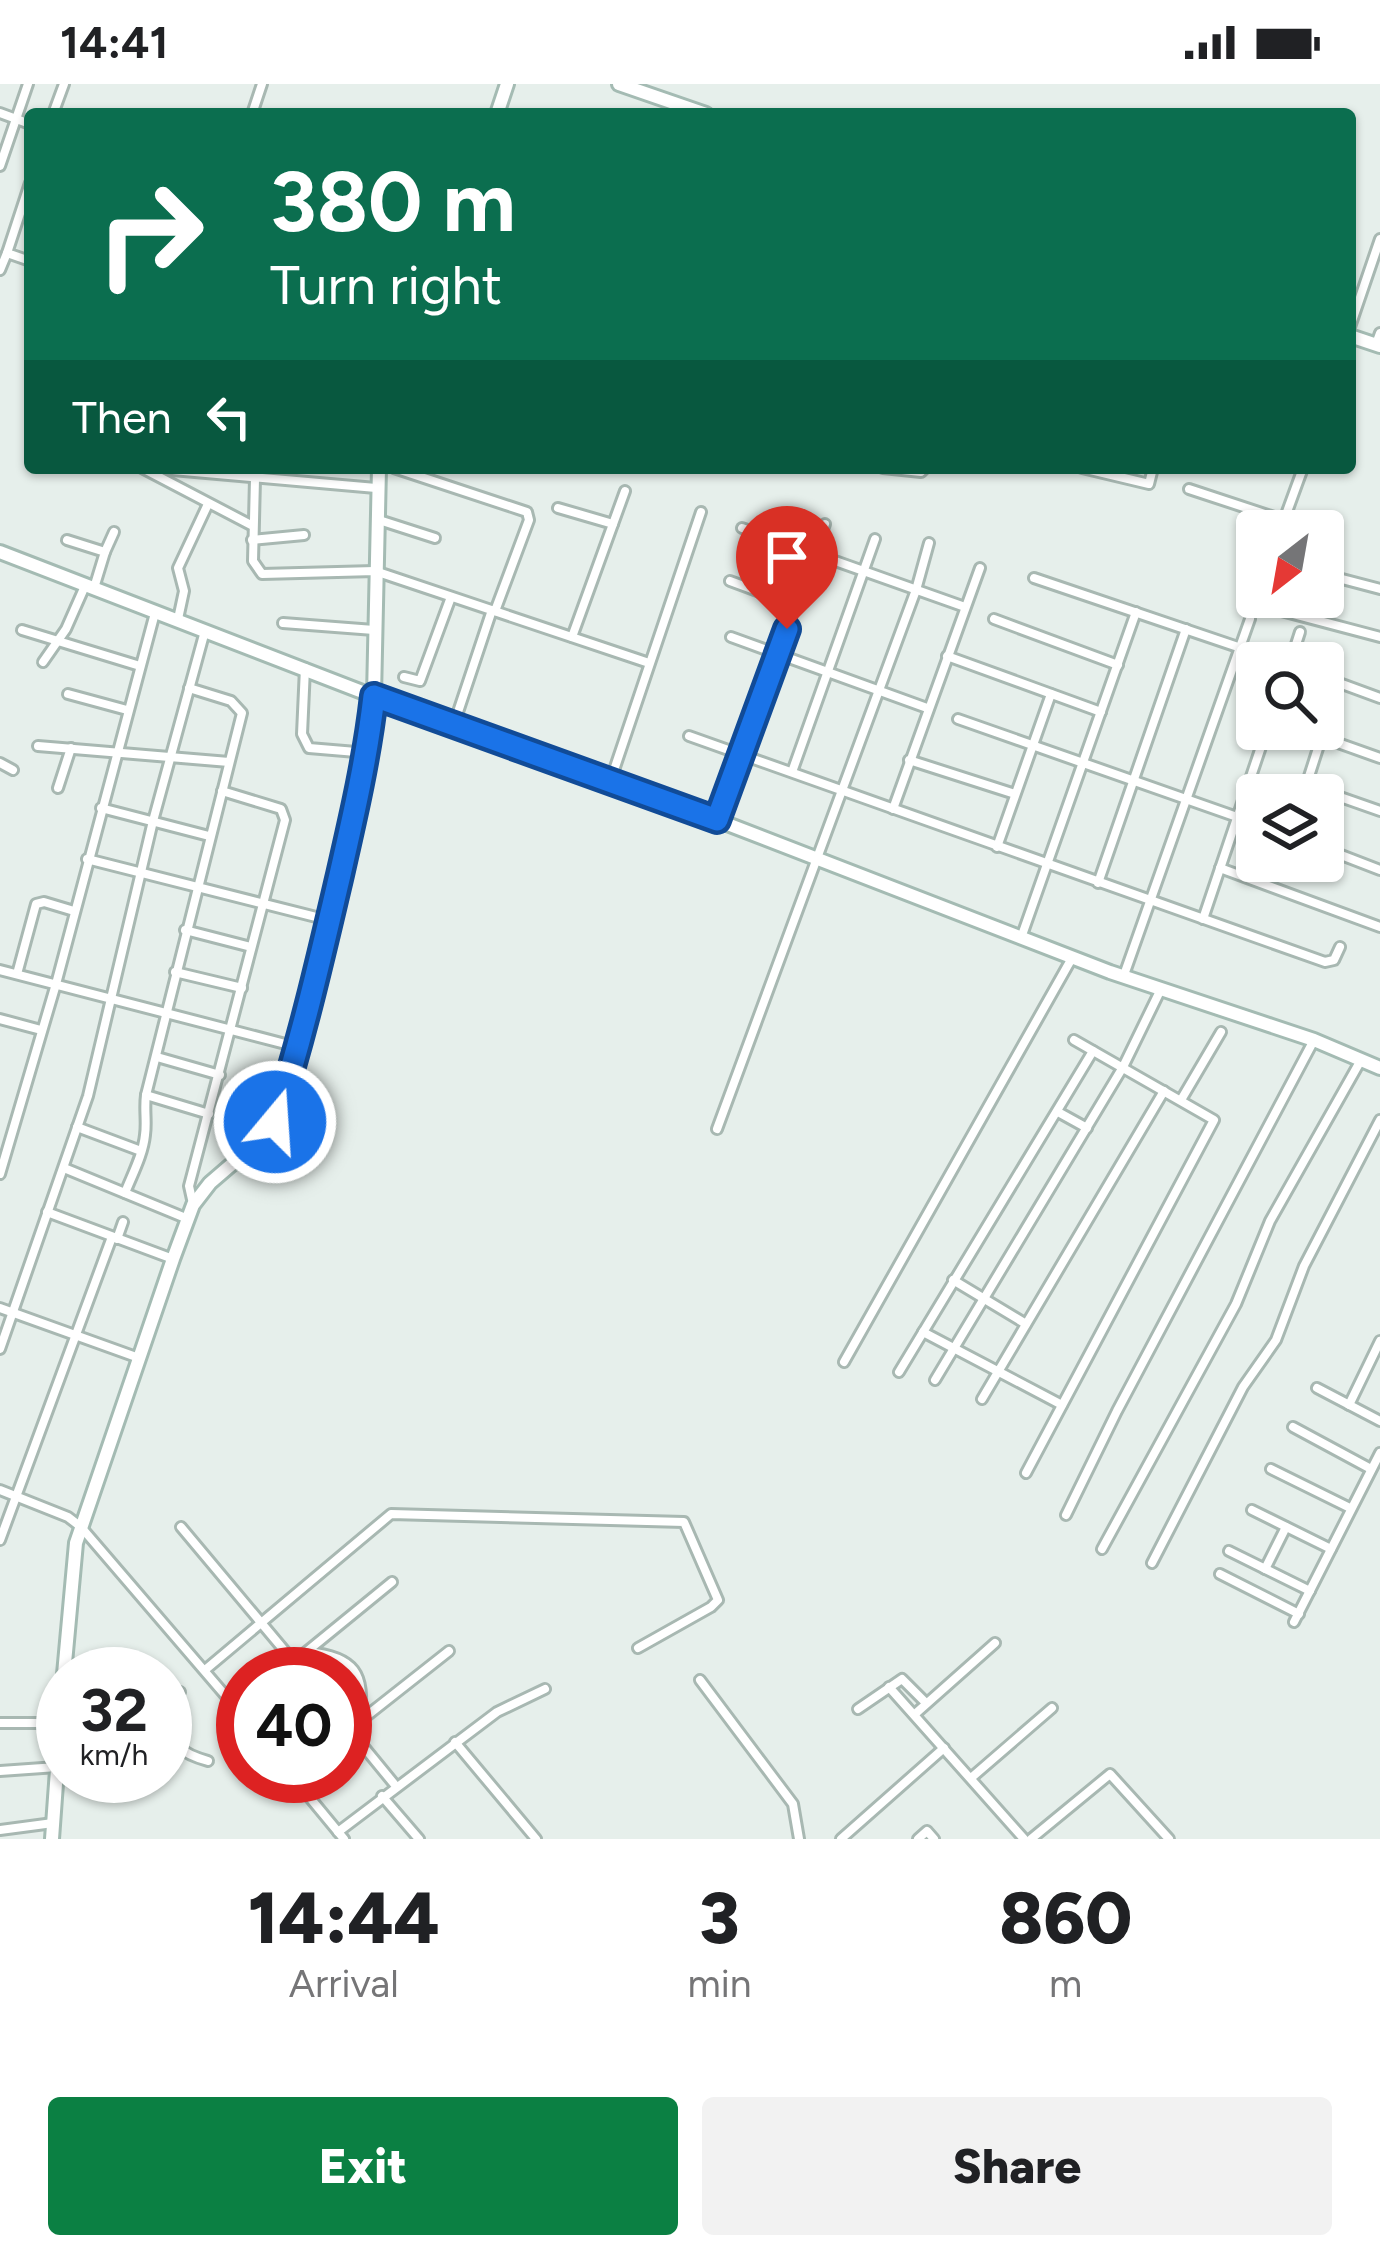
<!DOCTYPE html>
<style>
body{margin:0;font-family:Figtree,sans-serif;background:#f2f2f2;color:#202124;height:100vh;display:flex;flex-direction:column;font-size:45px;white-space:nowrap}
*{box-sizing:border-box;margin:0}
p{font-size:39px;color:#757577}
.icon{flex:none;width:66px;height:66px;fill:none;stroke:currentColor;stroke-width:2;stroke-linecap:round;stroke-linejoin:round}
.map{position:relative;height:1755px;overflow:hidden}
.drawer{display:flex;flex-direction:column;background:#fff;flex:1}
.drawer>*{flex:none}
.hud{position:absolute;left:24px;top:24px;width:1332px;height:366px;border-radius:12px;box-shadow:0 3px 9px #0004;background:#0b6e4f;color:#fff;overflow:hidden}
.needle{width:78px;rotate:211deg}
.fabs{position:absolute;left:1236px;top:426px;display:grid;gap:24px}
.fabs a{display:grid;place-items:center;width:108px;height:108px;border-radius:12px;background:#fff;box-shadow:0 3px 9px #0004;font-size:60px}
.speed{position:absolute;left:36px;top:1563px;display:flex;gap:24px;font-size:60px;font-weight:700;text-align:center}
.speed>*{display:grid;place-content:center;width:156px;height:156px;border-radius:50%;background:#fff;box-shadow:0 3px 9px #0004;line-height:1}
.speed small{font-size:30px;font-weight:400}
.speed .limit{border:18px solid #d22;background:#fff;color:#111}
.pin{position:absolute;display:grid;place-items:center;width:102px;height:102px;color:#fff;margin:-123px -51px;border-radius:50% 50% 50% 0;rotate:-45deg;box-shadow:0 0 12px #0007}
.pin .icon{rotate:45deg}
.me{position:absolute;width:132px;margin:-66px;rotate:18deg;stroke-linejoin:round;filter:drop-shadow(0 0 9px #0008)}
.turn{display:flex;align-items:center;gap:42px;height:252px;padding:0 48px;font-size:54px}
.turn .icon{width:156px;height:156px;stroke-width:2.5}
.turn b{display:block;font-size:84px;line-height:102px}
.then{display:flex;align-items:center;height:114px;padding:0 48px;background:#0003;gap:24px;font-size:45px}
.eta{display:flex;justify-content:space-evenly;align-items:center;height:204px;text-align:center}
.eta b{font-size:72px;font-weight:800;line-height:84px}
.primary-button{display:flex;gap:24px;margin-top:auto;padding:24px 48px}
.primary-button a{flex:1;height:138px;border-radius:12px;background:#0b8043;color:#fff;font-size:48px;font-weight:800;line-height:138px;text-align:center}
.primary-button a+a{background:#f2f2f2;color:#202124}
.status{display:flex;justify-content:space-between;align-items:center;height:84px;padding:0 60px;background:#fff;direction:ltr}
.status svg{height:33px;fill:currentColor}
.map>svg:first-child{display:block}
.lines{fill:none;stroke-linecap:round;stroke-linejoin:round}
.street-casing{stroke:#a8b8b2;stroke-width:14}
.secondary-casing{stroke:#a4bbb3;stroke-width:18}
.street{stroke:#fff;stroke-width:8}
.secondary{stroke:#fff;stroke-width:12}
.route-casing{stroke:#114b97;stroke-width:30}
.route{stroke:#1a73e8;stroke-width:21}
</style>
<div class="status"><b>14:41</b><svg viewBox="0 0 49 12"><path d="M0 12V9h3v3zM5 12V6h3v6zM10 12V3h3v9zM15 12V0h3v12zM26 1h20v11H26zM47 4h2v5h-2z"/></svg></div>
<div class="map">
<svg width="1380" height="1755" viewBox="0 0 1380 1755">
<rect width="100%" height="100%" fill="#e6efeb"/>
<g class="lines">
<defs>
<g id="street">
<path d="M0,29L30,40"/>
<path d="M53,30L64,0"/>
<path d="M252,30L262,0"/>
<path d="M0,82L28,0"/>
<path d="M30,99L7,169L30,177"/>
<path d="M0,186L7,169"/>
<path d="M1350,243L1380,155"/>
<path d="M1376,260L1380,249"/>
<path d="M142,384L251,441"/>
<path d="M150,384L376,404"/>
<path d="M394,384L527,428L529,436L495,527"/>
<path d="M883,384L921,388L925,384"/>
<path d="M1082,384L1149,400L1153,384"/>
<path d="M255,395L253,477L262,490L375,487L649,579"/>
<path d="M1189,405L1283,436"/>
<path d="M558,424L613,440"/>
<path d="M379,436L435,454"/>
<path d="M742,444L965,523"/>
<path d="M1280,447L1303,384"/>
<path d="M67,456L105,468L94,504"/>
<path d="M252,456L304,451"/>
<path d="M105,468L114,448"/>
<path d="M1323,490L1380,505"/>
<path d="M1034,494L1285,579"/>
<path d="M730,497L795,521"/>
<path d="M1258,513L1255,520L1380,553"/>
<path d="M178,535L184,507L178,484L208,420"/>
<path d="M994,535L1118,581"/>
<path d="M283,539L374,546"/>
<path d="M22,546L140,582"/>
<path d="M572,553L625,407"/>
<path d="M731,553L927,624"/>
<path d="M947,572L1101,628"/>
<path d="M43,578L66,545L85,502"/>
<path d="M1290,579L1300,548"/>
<path d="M305,584L302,650L309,664L368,669"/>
<path d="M404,593L420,597L451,513"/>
<path d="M1323,593L1380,614"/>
<path d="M68,610L127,626"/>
<path d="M958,635L1257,740"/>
<path d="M453,643L492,526"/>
<path d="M689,652L1325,878L1334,876L1340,863"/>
<path d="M1324,654L1380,674"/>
<path d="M38,662L229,678"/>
<path d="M909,676L1015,710"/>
<path d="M0,679L13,686"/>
<path d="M792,688L875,455"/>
<path d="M610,698L701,428"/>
<path d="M1306,701L1380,727"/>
<path d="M58,704L71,664"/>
<path d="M1303,711L1339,599"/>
<path d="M101,724L209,752"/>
<path d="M893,725L980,484"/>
<path d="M717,736L825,440"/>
<path d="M997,763L1051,610"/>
<path d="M1323,764L1380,786"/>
<path d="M87,775L328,836"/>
<path d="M1220,784L1380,843"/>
<path d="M1098,799L1186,545"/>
<path d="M1203,835L1267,645"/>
<path d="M185,846L251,863"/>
<path d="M1021,854L1136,528"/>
<path d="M0,886L297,963"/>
<path d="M175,888L242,904"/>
<path d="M17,890L36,820L44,818L74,827"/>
<path d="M1124,891L1250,535"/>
<path d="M0,935L41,946"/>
<path d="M157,973L220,991"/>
<path d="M146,1011L209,1030"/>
<path d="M1181,1016L1221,948"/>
<path d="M1058,1028L1087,1044"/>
<path d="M77,1043L141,1067"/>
<path d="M717,1045L916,506L929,459"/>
<path d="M64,1084L188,1135"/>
<path d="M0,1090L56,900L155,529"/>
<path d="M125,1109C132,1091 143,1071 145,1051C147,1038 144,1025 146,1011L242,629L231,617L189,604"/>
<path d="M193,1120L189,1102L285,736L281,725L222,707"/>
<path d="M47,1128L173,1175"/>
<path d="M117,1155L123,1138"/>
<path d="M953,1196L1026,1240"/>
<path d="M0,1224L139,1274"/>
<path d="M923,1248L1062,1321"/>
<path d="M0,1265L88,1012L153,737L205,547"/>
<path d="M844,1278L1072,874"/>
<path d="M899,1288L1093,967"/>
<path d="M935,1296L1123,983L1161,905"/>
<path d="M1317,1304L1380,1337"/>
<path d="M982,1315L1164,1007"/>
<path d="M1349,1321L1380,1257"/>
<path d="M1293,1343L1371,1385"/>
<path d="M1271,1385L1350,1424"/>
<path d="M1026,1389L1214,1036L1074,956"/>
<path d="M0,1406L68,1433L81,1443L243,1632"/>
<path d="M1252,1426L1331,1465"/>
<path d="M1066,1431L1117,1327L1314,956"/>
<path d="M181,1443L304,1590"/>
<path d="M0,1456L112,1153"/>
<path d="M1102,1465L1236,1220L1270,1137L1361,976"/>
<path d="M1229,1467L1310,1507"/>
<path d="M1152,1479L1243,1303L1276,1256L1304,1182L1380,1036"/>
<path d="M1265,1485L1286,1443"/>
<path d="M1220,1490L1299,1530"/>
<path d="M1294,1538L1380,1369"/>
<path d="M307,1568C354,1572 367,1590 359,1636"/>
<path d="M294,1578L392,1498"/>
<path d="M205,1586L391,1430L684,1438L718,1516L711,1523L638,1564"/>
<path d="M700,1596L793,1720L799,1755"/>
<path d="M889,1603L1024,1755"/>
<path d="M180,1608L166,1632C168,1661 183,1670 208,1677"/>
<path d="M858,1625L902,1595L926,1619"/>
<path d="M915,1630L995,1559"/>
<path d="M0,1639H60"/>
<path d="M345,1640L395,1701"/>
<path d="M350,1645L449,1567"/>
<path d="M455,1658L536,1755"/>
<path d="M0,1687L57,1683"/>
<path d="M292,1692L344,1755"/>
<path d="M971,1694L1052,1624"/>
<path d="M382,1712L419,1755"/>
<path d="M0,1746L53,1739"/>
<path d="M338,1748L497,1628L545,1605"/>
<path d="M841,1755L944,1664"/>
<path d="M918,1755L927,1747L934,1755"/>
<path d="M1031,1755L1110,1690L1169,1755"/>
</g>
<g id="secondary">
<path d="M619,0L706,30"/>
<path d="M497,30L507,0"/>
<path d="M1350,252L1380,262"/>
<path d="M0,468L453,643L717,736L1110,888L1314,956L1380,984"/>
<path d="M64,1590L76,1459L173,1175L193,1121L210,1099L268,1049L289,997L368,669L374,612L379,384"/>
<path d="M52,1755L63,1603"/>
</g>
</defs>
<!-- street casing -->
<use href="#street" class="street-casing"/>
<!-- secondary casing -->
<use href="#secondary" class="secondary-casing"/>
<!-- street -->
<use href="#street" class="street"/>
<!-- secondary -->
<use href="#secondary" class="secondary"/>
</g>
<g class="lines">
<defs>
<path id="route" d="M275,1038C301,958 320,876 339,795C353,734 367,674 374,612L717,736L787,545"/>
</defs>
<!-- route casing -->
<use href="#route" class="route-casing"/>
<!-- route -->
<use href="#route" class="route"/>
</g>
</svg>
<div class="fabs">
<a><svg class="needle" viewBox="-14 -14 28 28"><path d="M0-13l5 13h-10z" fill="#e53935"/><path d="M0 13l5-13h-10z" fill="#757577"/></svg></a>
<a><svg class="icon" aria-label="search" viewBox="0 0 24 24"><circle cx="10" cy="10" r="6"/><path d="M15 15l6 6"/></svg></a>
<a><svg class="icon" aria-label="layers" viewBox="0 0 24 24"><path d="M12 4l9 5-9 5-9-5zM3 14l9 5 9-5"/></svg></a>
</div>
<div class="speed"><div>32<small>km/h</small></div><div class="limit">40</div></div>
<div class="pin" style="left:787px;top:545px;background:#d93025"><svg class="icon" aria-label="arrive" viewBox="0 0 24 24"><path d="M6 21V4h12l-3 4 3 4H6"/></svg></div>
<svg class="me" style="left:275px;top:1038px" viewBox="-20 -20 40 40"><circle r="17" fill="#1a73e8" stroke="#fff" stroke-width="3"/><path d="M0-11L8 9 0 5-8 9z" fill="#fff"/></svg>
<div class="hud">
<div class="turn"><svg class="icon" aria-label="right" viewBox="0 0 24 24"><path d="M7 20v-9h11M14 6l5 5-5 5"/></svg><div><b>380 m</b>Turn right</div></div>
<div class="then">Then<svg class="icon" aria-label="left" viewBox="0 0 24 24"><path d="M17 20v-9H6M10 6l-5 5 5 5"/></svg></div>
</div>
</div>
<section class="drawer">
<div class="eta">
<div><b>14:44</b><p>Arrival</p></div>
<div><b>3</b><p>min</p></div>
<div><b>860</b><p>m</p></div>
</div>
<div class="primary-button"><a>Exit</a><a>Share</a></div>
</section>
